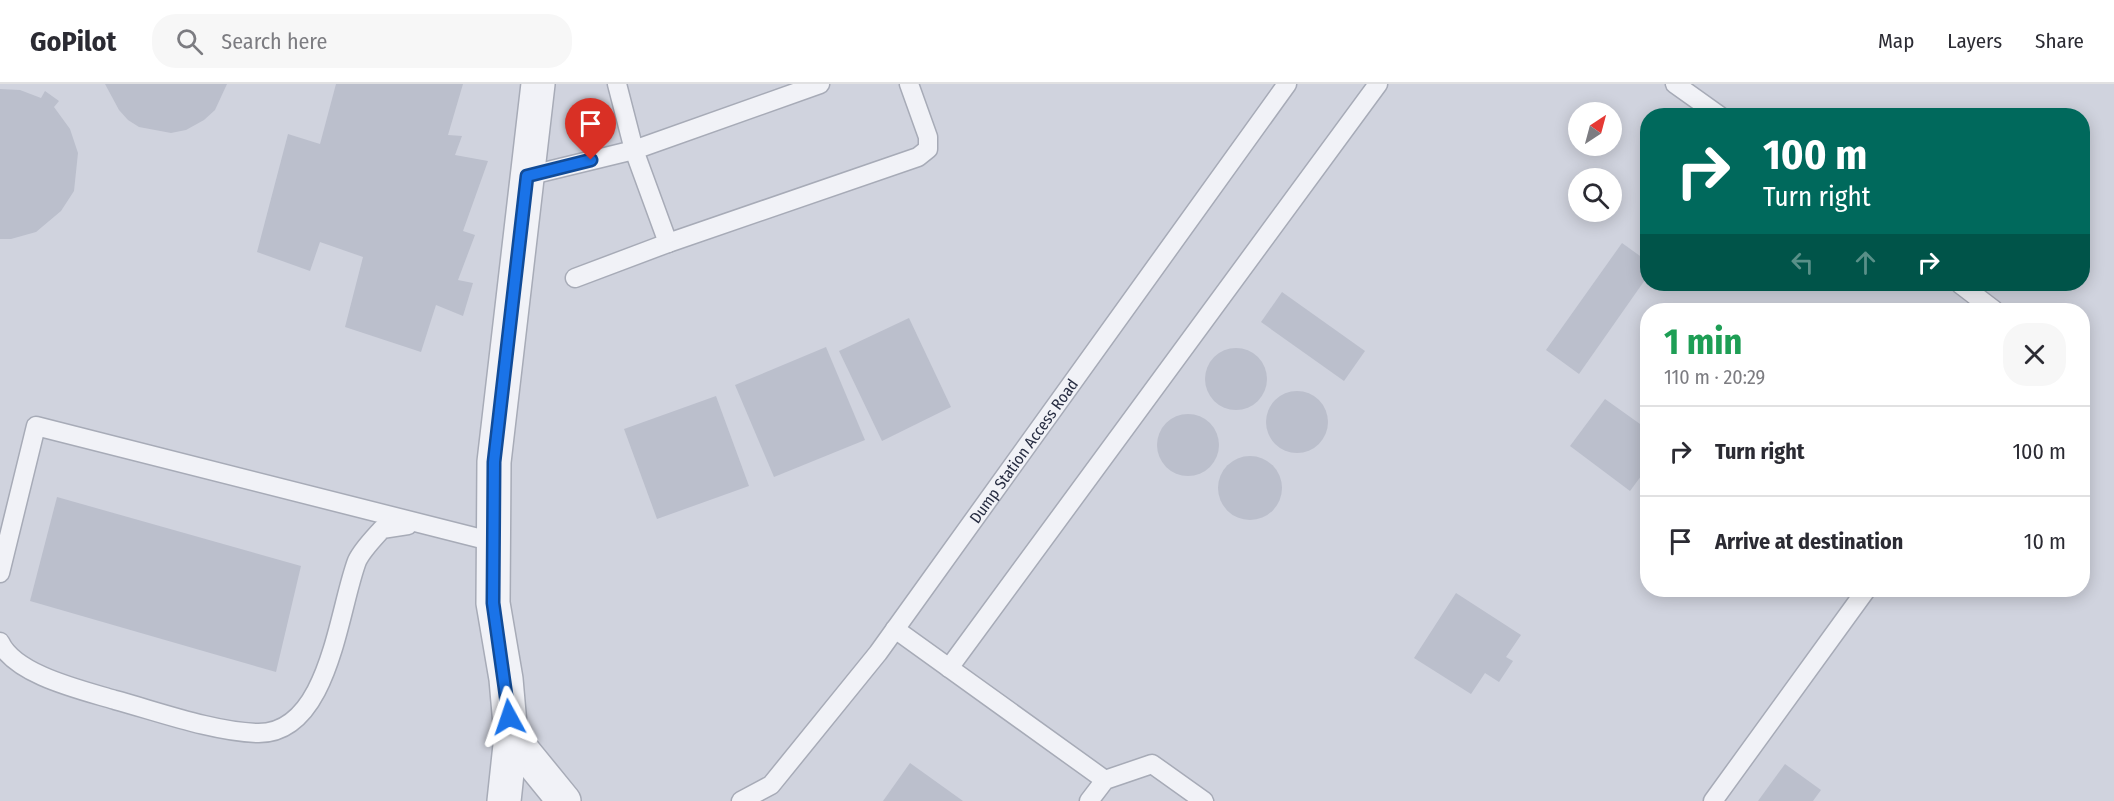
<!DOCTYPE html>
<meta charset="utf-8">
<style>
body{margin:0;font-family:"Fira Sans Condensed",sans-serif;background:#f7f7f7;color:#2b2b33;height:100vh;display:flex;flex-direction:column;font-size:22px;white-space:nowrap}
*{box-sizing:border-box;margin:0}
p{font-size:20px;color:#7c7c81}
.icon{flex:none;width:33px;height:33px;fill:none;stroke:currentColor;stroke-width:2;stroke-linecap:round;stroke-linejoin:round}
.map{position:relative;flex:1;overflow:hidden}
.panel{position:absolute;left:1640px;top:219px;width:450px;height:294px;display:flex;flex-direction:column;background:#fff;border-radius:24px;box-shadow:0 3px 15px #0003}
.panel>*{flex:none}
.guide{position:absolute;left:1640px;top:24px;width:450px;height:183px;border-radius:24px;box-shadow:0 3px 15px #0003;background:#00695c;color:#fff;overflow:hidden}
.needle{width:39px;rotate:36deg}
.controls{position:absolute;left:1568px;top:18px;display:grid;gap:12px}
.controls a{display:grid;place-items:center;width:54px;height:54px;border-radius:50%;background:#fff;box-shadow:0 3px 15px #0003;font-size:30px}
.pin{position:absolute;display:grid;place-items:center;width:51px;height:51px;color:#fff;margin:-62px -26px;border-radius:50% 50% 50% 0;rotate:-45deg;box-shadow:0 0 6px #0007}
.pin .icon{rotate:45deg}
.me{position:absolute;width:66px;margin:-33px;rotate:355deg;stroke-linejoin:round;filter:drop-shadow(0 0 4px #0008)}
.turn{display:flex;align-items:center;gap:21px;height:126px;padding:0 24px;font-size:27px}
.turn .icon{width:78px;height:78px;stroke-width:2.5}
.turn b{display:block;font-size:42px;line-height:51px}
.lanes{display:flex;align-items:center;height:57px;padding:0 24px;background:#0003;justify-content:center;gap:30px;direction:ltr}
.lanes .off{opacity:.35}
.round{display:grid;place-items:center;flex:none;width:63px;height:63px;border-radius:24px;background:#f7f7f7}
.head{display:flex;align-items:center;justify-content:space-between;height:102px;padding:0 24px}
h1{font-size:36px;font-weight:700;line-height:45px;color:#1e9e55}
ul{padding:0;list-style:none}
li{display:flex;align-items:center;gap:18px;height:90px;padding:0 24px;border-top:2px solid #e1e1e2}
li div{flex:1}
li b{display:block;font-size:22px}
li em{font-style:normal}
header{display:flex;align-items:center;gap:36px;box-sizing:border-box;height:84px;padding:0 30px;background:#fff;border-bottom:2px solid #e1e1e2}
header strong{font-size:28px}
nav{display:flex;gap:33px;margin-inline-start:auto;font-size:21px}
.search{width:420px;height:54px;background:#f7f7f7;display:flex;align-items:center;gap:15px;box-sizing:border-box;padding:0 21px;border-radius:24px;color:#7c7c81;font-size:22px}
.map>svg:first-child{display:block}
.built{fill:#d0d3de;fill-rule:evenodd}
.building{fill:#bbbfcc}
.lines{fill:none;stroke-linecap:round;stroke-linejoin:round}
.service-casing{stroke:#a7abb7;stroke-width:21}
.minor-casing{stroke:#a7abb7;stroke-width:36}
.service{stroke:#f1f2f7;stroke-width:18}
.minor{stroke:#f1f2f7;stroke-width:33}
.route-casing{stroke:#114b97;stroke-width:15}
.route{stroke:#1a73e8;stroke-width:10}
.labels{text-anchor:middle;stroke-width:6;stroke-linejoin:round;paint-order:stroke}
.street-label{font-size:16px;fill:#262c41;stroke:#eef0f6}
</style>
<header>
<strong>GoPilot</strong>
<div class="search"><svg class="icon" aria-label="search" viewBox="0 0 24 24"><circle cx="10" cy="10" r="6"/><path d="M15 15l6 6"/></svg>Search here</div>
<nav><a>Map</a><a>Layers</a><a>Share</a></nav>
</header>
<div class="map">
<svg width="2114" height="717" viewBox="0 0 2114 717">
<rect width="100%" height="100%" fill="#dee1e9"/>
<!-- built -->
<path class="built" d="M0,0H2114V717H0ZM1578,28H1611V62H1578ZM1647,32H2082V200H1647ZM1578,94H1611V128H1578ZM1647,226H2082V506H1647Z"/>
<!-- building -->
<g class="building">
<path d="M105,0H227L215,26L204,36L186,46L171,49L139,43L128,36L119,26Z"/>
<path d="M336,0H463L448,51L462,52L455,71L488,77L463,147L475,151L458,196L473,199L463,232L436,221L421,268L345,243L363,173L320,158L310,187L257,168L288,50L320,60Z"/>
<path d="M0,5L20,6L41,14L45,7L59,17L54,23L70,45L78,69L74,107L61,127L36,148L11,155H0Z"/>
<path d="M1622,159L1647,177V193L1579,290L1546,266Z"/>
<path d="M1282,208L1365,267L1344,297L1261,238Z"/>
<path d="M909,234L951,323L882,357L839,267Z"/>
<path d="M826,263L865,356L774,393L735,301Z"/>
<circle cx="1236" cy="295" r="31"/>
<circle cx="1297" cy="338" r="31"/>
<path d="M716,312L749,402L657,435L624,345Z"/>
<path d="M1605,315L1647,345V384L1630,407L1570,362Z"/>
<circle cx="1188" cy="361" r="31"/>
<circle cx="1250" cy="404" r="32"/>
<path d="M57,413L301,482L276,588L30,517Z"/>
<path d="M1456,509L1521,551L1506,573L1513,577L1499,598L1485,589L1471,610L1414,574Z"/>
<path d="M910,679L963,717H883Z"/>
<path d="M1785,680L1821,706L1813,717H1758Z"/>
</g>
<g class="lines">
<defs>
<g id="service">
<path d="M617,0L634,66L668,159L918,73L928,65V53L909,0"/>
<path d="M1675,0L1720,32"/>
<path d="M527,92L634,66L820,0"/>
<path d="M575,194L668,159"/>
<path d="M1960,200L1994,226"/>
<path d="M0,489L36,342L494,458"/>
<path d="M895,545L1105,696"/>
<path d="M0,558C15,591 82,606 115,616C156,627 214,648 257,649C329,651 338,527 357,477C362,466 374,454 382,445L408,441"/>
<path d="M949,584L1378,0"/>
<path id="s1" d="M741,717L771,701L878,569L1287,0"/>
<path d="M1089,717L1105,696L1152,680L1204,717"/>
<path d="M1713,717L1866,506"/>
</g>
<g id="minor">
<path d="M511,652L564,717"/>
<path d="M504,717L511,652L506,595L493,519L494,378L538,0"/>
</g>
</defs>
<!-- service casing -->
<use href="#service" class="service-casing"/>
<!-- minor casing -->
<use href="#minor" class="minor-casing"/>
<!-- service -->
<use href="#service" class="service"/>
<!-- minor -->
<use href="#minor" class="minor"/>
</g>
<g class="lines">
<defs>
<path id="route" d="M509,633L493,519L494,378L527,92L591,76"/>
</defs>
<!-- route casing -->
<use href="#route" class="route-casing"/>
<!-- route -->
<use href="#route" class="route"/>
</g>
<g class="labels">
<!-- street labels -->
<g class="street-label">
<text dy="6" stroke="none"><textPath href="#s1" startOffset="453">Dump Station Access Road</textPath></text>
</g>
</g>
</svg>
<div class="controls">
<a><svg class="needle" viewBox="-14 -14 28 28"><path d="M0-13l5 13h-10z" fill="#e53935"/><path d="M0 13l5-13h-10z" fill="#7c7c81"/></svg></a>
<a><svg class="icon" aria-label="search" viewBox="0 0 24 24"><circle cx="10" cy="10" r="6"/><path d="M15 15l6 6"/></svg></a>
</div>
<div class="pin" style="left:591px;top:76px;background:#d93025"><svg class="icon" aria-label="arrive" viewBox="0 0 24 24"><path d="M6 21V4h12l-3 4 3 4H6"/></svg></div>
<svg class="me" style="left:509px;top:633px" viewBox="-20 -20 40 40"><path d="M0-17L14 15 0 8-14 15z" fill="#1a73e8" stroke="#fff" stroke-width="4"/></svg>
<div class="guide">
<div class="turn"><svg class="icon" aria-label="right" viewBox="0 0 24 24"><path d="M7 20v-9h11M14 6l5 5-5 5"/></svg><div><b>100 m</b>Turn right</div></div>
<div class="lanes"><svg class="icon off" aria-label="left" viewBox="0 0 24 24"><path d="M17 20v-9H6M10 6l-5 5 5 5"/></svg><svg class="icon off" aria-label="ahead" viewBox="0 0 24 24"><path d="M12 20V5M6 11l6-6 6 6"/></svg><svg class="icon" aria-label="right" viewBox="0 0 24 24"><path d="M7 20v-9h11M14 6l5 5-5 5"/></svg></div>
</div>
<section class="panel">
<div class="head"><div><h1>1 min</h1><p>110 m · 20:29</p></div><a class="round"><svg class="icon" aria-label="close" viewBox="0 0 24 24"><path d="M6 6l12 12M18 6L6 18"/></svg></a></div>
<ul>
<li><svg class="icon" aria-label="right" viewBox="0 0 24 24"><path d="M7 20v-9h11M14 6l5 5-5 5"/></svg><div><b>Turn right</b></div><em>100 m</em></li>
<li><svg class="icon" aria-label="arrive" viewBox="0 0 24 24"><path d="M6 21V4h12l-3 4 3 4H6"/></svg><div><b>Arrive at destination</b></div><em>10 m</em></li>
</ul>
</section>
</div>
